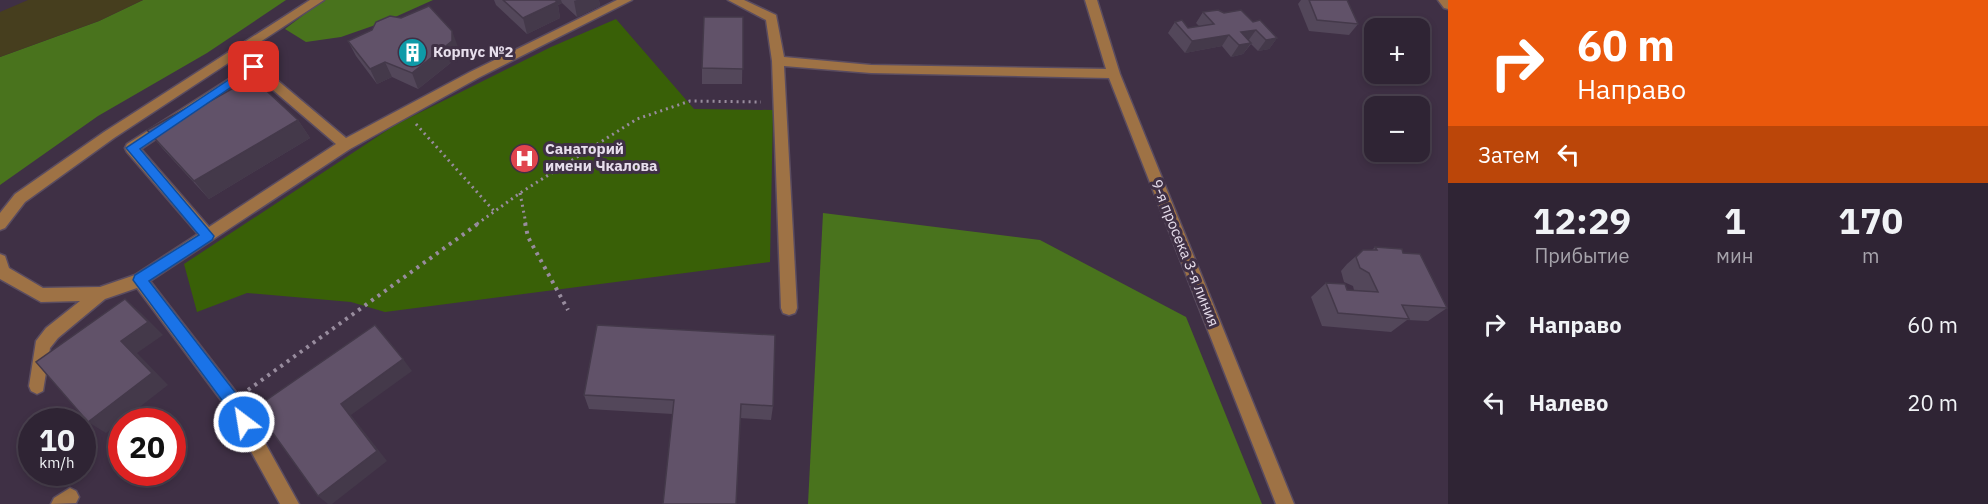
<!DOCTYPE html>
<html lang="ru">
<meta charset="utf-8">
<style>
body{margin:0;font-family:"IBM Plex Sans",sans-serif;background:#372c3c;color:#f1f3f6;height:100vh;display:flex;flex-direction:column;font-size:22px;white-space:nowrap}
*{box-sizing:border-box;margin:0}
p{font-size:20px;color:#a7a4ac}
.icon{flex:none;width:33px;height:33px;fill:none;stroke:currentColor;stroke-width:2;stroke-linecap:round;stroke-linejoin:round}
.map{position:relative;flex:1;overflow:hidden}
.drawer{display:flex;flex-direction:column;background:#2f2434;width:540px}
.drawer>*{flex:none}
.guide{background:#ea580c;color:#fff;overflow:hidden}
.tools{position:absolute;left:1364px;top:18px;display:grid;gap:12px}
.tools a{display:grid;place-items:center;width:66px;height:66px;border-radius:12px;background:#2f2434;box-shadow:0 3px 9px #0003,0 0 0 2px #4a414f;font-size:30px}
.speed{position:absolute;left:18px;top:408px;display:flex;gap:12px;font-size:30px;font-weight:700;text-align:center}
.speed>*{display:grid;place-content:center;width:78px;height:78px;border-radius:50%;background:#2f2434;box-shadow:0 3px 9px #0003,0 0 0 2px #4a414f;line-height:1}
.speed small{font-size:15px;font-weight:400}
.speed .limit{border:9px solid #d22;background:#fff;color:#111}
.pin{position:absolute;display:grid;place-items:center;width:51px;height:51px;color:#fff;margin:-26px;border-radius:12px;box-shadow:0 3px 9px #0006}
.me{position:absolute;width:66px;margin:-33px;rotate:329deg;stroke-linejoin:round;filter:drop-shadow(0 0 4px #0008)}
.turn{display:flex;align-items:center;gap:21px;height:126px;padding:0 30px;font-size:27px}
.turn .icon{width:78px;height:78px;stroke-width:2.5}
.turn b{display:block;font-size:42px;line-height:51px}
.then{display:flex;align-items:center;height:57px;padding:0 30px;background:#0003;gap:12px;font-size:22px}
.eta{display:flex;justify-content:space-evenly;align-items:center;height:102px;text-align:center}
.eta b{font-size:36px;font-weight:700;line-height:42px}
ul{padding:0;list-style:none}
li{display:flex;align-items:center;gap:18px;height:78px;padding:0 30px}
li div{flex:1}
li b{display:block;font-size:22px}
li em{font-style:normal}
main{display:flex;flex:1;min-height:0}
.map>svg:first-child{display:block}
.green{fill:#396007}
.forest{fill:#49731d}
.sand{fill:#463e1e}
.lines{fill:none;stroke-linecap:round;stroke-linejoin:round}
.minor-casing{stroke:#5a4c60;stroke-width:3}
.path-far1{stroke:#988c9e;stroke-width:3;stroke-dasharray:2 4;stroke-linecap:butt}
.path{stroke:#988c9e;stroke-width:4;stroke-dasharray:3 5;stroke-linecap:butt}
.minor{fill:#9e7245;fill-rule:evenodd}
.wall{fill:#53475a}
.shaded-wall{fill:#44394a}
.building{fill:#615269;stroke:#44394a;stroke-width:1.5}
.route{fill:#1a73e8;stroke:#114b97;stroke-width:1.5}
.labels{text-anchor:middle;stroke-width:6;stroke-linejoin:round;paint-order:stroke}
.poi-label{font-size:15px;font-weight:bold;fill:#e7deec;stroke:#3f3045;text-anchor:start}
.street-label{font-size:15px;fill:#e7deec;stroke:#3f3045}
</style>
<main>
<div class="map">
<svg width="1448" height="504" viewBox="0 0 1448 504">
<rect width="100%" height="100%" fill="#3f3045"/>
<!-- green -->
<path class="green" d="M616,19L694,109L773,110L770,262L385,312L351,302L247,293L197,312L184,264L395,125L551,47Z"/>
<!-- forest -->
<g class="forest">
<path d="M143,0H286L207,53L98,116L0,185V57L99,21Z"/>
<path d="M323,0H433L384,22L341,37L306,42L285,29Z"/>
<path d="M823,213L1040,240L1186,317L1262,504H808Z"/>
</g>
<!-- sand -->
<path class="sand" d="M28,0H143L99,21L0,57V12Z"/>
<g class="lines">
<defs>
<g id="minor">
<path d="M310,0H324L114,138L25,202L5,228L0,230V213L15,194L104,132Z"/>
<path d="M617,0H632L478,78L350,149L150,281L239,396L299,504H280L227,408L137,288L105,299L58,338L50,348L43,391L37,394L31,391L29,386L36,341L46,328L80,301L41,302L0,279V254L5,256L9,268L43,288L100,287L135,275L198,234L127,152L125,148L127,144L254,63L258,64L346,138L470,72ZM253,73L336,144L209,227L141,149Z"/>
<path d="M728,0H744L776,15L784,57L871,65L1106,69L1085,0H1097L1120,74L1294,504H1276L1109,78L871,73L784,66L797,308L795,313L789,315L783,313L781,308L772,61L766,20Z"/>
<path d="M1438,0H1448V9L1444,8Z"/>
<path d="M70,488L76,491L79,497L76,503L51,504L54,498Z"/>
</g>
</defs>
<!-- minor casing -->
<use href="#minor" class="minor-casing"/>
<!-- path-far1 -->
<g class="path-far1">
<path d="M416,124L494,211"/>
<path d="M520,193L526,224"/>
<path d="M477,224L520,193L637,119L690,101L761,102"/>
</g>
<!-- path -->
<g class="path">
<path d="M525,223L528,237L568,310"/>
<path d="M248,390L479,223"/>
</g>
<!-- minor -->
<use href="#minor" class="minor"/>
</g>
<!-- wall -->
<g class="wall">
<path d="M494,0H599L600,6L577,17L562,3L558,5L560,18L527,34L496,5Z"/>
<path d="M1301,0H1347L1358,24L1349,35L1309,31L1298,4Z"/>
<path d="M1203,12L1224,13L1253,22L1277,38L1269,49L1258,51L1251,44L1243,54L1231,57L1222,46L1185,53L1168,33L1175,22L1188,28L1199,26L1196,23Z"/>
<path d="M743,17L742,84H702V68Z"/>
<path d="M348,41L458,47V57L418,89L392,77L377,84L356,56Z"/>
<path d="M198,108L298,120L310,138L209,199L163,149L147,130Z"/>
<path d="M1375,247L1403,253L1447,308L1428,321L1407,320L1391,332L1322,326L1311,297L1326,283L1347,290H1354L1353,286L1344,282L1341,271L1347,264L1363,250H1372Z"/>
<path d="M584,395L773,406L771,420L589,409Z"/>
</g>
<!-- shaded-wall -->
<g class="shaded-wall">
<path d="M548,0H561L562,3L558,5L560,18L527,34L523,18Z"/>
<path d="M577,0H599L600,6L577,17L574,1Z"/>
<path d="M1256,30L1248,41L1241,32Z"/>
<path d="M452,31L458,47V57L418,89L412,73Z"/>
<path d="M1229,35L1222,46L1185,53L1192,41Z"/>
<path d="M1277,38L1269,49L1258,51L1266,40Z"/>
<path d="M1251,43L1243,54L1231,57L1239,45Z"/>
<path d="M385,62L392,77L377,84L370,69Z"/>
<path d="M298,120L310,138L209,199L194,181Z"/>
<path d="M125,299L141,313L163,335L137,353L168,385L106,433L88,422L121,341Z"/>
<path d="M403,359L412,371L351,415L387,461L332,504H328L318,496L341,404Z"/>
</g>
<!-- building -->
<g class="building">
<path d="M503,0H555L557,2L523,18Z"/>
<path d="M1309,0H1347L1358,24L1317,20Z"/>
<path d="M429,6L452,31V41L412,73L385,62L370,69L348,41L372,30L376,22L390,16L401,18Z"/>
<path d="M1218,10L1224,13L1241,10L1253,22L1260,20L1277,38L1266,40L1256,30L1241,32L1251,43L1239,45L1229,35L1192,41L1175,22L1182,20L1188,28L1214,24L1203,12Z"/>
<path d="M704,17H743V69L702,68Z"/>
<path d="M244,82H257L298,120L194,181L147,130L194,104L198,108Z"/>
<path d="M1375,247L1402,249L1403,253L1420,254L1447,308L1402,305L1409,319L1338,313L1326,283L1345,284L1347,290L1378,292L1369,273L1360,268L1356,257L1363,250H1377Z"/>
<path d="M125,299L148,322L121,341L152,373L88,422L36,362Z"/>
<path d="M375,325L403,359L341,404L377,451L318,496L255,408Z"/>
<path d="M597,325L775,335L773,406L741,404L736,504H663L674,400L584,395Z"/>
</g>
<!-- route -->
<path class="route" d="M254,63L258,64V69L140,149L214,236L212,240L149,281L238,396L252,422L250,427L244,429L239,427L227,407L133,280L135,275L199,235L126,148Z"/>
<!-- icons -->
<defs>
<symbol id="building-disc" viewBox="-11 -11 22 22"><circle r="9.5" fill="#0f9aa8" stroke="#3f3045"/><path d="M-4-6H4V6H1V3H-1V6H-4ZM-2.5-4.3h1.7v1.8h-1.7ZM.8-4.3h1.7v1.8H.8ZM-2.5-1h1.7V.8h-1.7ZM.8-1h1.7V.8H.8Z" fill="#fff"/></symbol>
<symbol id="hospital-disc" viewBox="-11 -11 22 22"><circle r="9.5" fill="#e0444e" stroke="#3f3045"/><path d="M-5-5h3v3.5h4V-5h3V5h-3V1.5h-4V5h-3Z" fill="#fff"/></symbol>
</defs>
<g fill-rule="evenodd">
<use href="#building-disc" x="396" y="36" width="33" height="33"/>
<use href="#hospital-disc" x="508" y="142" width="33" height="33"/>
</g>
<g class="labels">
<!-- poi labels -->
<g class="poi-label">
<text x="433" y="57">Корпус №2</text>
<text x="545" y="154">Санаторий<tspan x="545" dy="17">имени Чкалова</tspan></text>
</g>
<!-- street labels -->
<g class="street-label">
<text transform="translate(1185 253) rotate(68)" y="5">9-я просека 3-я линия</text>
</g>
</g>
</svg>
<div class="tools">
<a>+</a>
<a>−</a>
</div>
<div class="speed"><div>10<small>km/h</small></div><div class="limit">20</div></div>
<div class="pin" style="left:254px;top:67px;background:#d93025"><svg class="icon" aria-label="arrive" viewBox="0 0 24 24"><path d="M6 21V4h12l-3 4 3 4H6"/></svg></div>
<svg class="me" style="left:244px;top:422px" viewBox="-20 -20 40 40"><circle r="17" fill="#1a73e8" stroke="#fff" stroke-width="3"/><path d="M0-11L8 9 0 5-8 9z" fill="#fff"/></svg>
</div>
<section class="drawer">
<div class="guide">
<div class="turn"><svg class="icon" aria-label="right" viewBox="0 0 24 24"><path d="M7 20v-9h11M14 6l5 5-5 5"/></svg><div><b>60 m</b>Направо</div></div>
<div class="then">Затем<svg class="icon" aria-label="left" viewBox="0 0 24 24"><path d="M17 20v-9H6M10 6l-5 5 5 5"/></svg></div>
</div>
<div class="eta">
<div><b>12:29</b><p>Прибытие</p></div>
<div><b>1</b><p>мин</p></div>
<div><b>170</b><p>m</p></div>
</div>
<ul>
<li><svg class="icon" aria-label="right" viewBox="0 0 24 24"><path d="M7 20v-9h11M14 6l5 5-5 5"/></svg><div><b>Направо</b></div><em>60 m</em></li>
<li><svg class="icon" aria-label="left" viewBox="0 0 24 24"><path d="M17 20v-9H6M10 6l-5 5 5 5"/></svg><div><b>Налево</b></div><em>20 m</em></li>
</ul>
</section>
</main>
